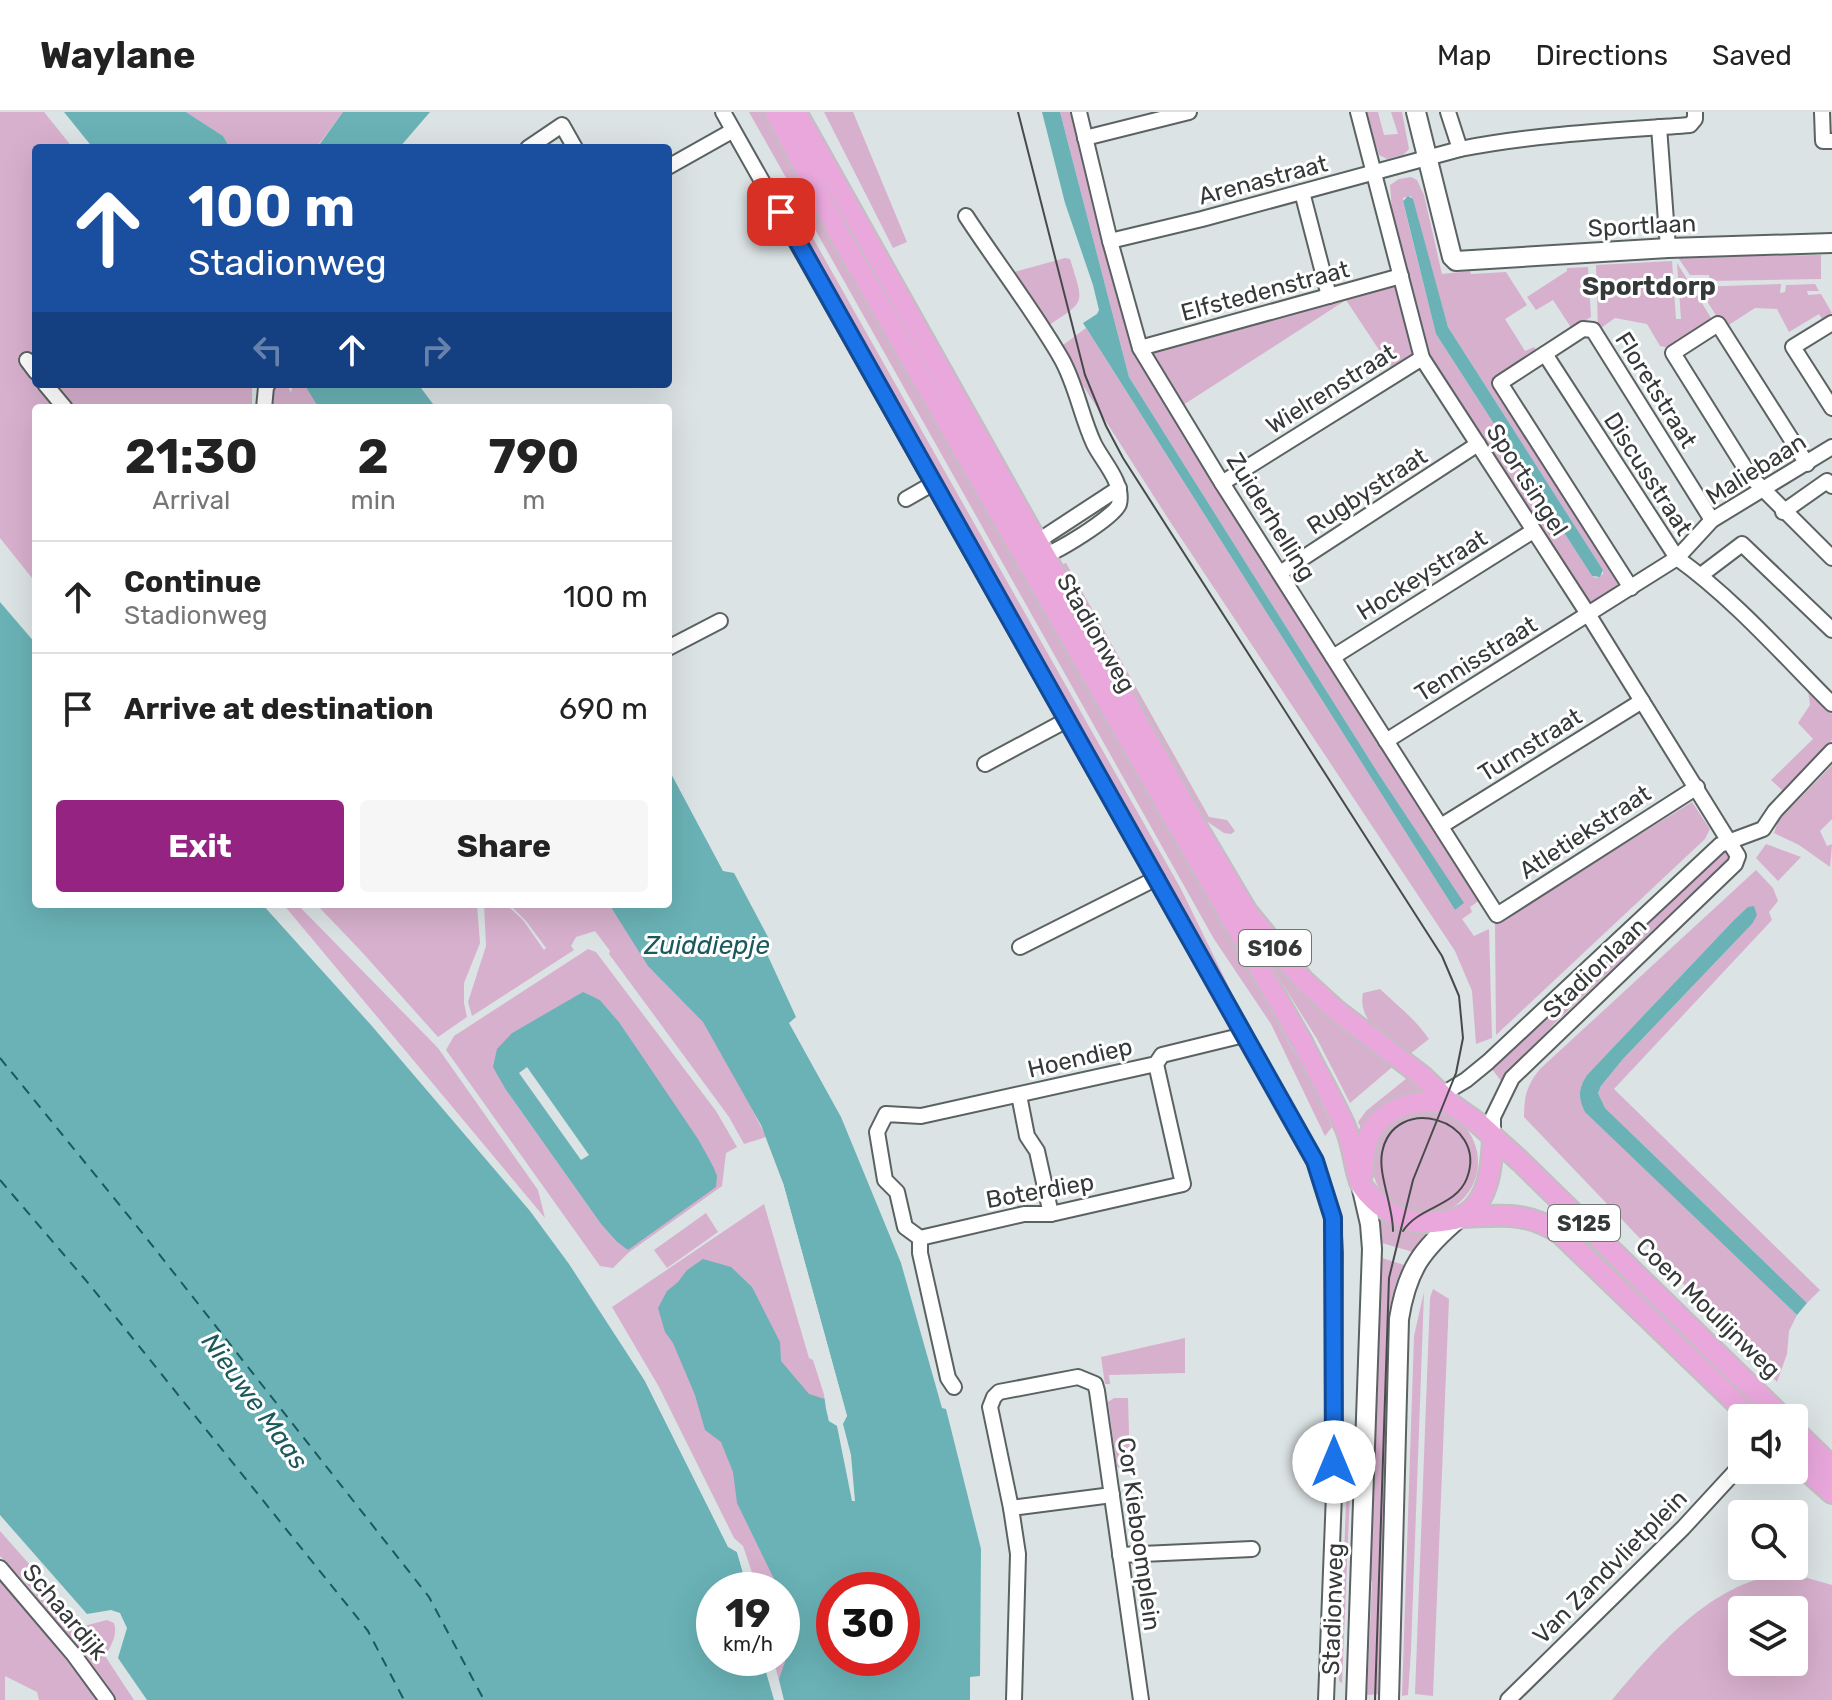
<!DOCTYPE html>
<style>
body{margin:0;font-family:Rubik,sans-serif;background:#f6f6f6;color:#222;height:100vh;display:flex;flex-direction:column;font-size:30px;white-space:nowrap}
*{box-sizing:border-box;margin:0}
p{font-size:26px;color:#767676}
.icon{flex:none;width:44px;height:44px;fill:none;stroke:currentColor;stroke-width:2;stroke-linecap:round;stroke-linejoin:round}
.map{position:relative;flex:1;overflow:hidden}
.side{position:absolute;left:32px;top:292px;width:640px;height:504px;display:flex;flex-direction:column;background:#fff;border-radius:8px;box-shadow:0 8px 32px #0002}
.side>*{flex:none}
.hud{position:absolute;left:32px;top:32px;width:640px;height:244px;border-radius:8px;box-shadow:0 8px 32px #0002;background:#1a4fa0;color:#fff;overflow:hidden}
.controls{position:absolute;left:1728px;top:1292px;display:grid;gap:16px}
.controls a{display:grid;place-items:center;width:80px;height:80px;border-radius:8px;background:#fff;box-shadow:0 8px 32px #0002;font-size:40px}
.speed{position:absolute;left:696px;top:1460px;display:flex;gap:16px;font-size:40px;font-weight:700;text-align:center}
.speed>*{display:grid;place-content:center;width:104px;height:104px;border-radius:50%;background:#fff;box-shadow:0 8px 32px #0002;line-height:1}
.speed small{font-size:20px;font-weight:400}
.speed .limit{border:12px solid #d22;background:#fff;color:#111}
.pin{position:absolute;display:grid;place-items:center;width:68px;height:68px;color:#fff;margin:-34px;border-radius:16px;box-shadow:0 4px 12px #0006}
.me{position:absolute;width:88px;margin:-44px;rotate:0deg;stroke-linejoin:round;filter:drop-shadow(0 0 6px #0008)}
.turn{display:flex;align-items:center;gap:28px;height:168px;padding:0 24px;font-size:36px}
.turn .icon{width:104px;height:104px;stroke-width:2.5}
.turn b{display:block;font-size:56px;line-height:68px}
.lanes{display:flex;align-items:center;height:76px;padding:0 24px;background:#0003;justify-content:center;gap:40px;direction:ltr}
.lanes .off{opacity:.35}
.eta{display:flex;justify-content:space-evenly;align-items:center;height:136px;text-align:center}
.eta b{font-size:48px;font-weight:700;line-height:56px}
.button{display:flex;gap:16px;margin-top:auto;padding:16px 24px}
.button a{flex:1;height:92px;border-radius:8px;background:#942382;color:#fff;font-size:32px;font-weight:700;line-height:92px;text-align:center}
.button a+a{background:#f6f6f6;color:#222}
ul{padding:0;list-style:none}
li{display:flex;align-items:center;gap:24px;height:112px;padding:0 24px;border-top:2px solid #e0e0e0}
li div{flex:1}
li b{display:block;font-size:30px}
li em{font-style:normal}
header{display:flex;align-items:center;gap:48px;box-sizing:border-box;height:112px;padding:0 40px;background:#fff;border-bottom:2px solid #e0e0e0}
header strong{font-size:38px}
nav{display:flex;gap:44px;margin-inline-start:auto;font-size:28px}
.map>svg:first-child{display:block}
.green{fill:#d7b0cd;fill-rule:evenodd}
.water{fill:#6ab2b6;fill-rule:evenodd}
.pier{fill:#dce3e4}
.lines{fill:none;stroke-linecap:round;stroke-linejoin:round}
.ferry{stroke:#1c595d;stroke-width:2;stroke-dasharray:10 8;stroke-linecap:butt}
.street-casing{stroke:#5b6262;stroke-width:18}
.secondary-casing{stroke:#5b6262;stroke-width:22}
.primary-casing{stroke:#bfc0c0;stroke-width:24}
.street{stroke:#fff;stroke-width:14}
.secondary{stroke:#fff;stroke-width:18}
.primary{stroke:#e9a7dc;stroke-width:20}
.tram{stroke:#474a4a;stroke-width:2}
.route-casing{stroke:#114b97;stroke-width:20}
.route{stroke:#1a73e8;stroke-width:14}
.labels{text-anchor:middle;stroke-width:6;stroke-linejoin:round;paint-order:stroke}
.shield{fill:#fff;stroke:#727474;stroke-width:2}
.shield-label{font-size:22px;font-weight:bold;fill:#363939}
.street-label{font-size:24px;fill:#363939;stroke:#fff}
.neighbourhood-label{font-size:26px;font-weight:bold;fill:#363939;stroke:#fff}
.water-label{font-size:26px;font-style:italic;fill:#1c595d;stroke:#fff}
</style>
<header>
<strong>Waylane</strong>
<nav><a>Map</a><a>Directions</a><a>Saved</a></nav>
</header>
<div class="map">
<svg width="1832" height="1588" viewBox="0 0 1832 1588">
<rect width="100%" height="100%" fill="#dce3e4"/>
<!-- green -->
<g class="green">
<path d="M0,0H44L73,36H36V272H41L61,296H36V471L0,426Z"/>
<path d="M186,0H343L316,36H230L223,24Z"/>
<path d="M749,0H766L1310,969L1332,1015L1325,1024L1271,912L1214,827Z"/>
<path d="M824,0H853L907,130L893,136Z"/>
<path d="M1060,0H1071L1124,205L1140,253L1480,788L1470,795L1472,800L1462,807L1474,824L1489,817L1492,926L1476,932L1472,879L1455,839L1169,408L1059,236L1086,216L1455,798L1463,791L1378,661L1129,265Z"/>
<path d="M1365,0H1378L1384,23L1398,22L1391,0H1402L1409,37L1403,43L1387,47L1379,43Z"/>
<path d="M1411,65L1417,68L1424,83L1442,162L1470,159L1471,162L1506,160L1527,193L1505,207L1525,239L1534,235L1537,239L1493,268L1622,471L1588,493L1429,243L1392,98L1390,73L1399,67ZM1411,84L1448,215L1603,458V462L1596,466L1592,464L1436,222L1403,90V86Z"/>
<path d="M784,75L1181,777L1249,916L1247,918L1098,647L776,79Z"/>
<path d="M1821,143V167L1710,169L1709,163H1690L1679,147V145Z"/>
<path d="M1065,146L1070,147C1084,193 1087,188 1046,215L1011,161Z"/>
<path d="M1672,149L1676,207H1681L1677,151L1713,209L1670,236L1660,234L1647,212L1615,206L1598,218L1596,153Z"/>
<path d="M1588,155L1591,205L1572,217L1553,188L1536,198L1527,185L1567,159V156Z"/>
<path d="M1781,172L1780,181L1785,180L1786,173L1815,172L1819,179H1807L1808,183L1821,182L1832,201L1822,207L1819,202L1789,220L1777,197L1755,196L1724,216L1698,175Z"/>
<path d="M1398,174L1416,243L1393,259L1346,188L1180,295L1148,241L1290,199Z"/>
<path d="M49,272H249L252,276V296H71Z"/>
<path d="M278,272H287L291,281L293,272H309L325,296H272L274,276Z"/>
<path d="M1066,451L1209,705L1227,708L1235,719L1231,722L1224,721L1199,704L1152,622L1142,594L1063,452Z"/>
<path d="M1808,578L1832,602V628L1783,679L1771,668L1813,627L1798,611L1810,593Z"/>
<path d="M1832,653V707L1820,719L1827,734L1832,732L1830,755L1799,733L1774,721L1778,709Z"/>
<path d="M1692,690L1710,717L1705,727L1496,923L1495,812Z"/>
<path d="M1766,732L1801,745L1778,769L1756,746Z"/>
<path d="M1724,737L1730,741V745L1555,911L1502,970L1491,956Z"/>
<path d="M1756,758L1773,776L1778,789L1769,800L1772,808L1614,977L1820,1178L1807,1191L1605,996L1598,981L1601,974L1623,947L1752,812L1733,809L1587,963C1578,977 1578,985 1586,1000L1797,1203L1789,1219L1787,1242L1777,1270L1524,1005C1524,984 1527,973 1540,957Z"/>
<path d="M283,792H297L438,936L538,1078L545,1106Z"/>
<path d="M316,792H477L480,831L464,871V891L467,905L438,925L361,839Z"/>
<path d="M484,792H506L523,808L544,838L546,836L526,809L509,792H635L687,864L766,1025L744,1032L729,1005L609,842L610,839L595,819L576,825L571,834L574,838L472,904L468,890L486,834Z"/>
<path d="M1240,804L1397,951L1350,991L1317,927Z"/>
<path d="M588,837L596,840L716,999L737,1035L726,1041L722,1074L628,1141L613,1156L600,1154L446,938L454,924ZM583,881L600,888L619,910L713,1054L616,1129L601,1112L506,978L512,921Z"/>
<path d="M1380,877C1398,894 1415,907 1429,927L1406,945C1387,928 1357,909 1363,881Z"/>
<path d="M1412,962L1433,979L1363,1020L1358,1010L1366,999Z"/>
<circle cx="1425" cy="1050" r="53"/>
<path d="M1372,1091L1402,1116L1425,1122L1413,1140L1375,1129Z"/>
<path d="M764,1092L809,1246L813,1248L827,1292L790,1427L784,1588L773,1546H782V1478H758L743,1434L734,1426L659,1275L612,1195Z"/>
<path d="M706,1101L718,1120L667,1156L654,1138Z"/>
<path d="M1376,1144L1404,1153C1377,1204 1389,1270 1388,1327C1387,1412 1383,1497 1381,1582L1367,1583L1372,1469L1366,1468Z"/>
<path d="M1433,1177L1449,1187L1433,1584L1415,1582L1430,1186Z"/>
<path d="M1424,1180L1411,1538L1408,1583L1402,1584L1414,1224Z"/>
<path d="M1185,1226V1261L1109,1263L1110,1272H1105L1101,1245Z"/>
<path d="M1114,1286H1128L1130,1355H1117L1108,1290Z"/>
<path d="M1347,1365L1350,1380L1342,1571L1339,1569Z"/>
<path d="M0,1419L84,1514L107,1508L114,1511C118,1523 111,1534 105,1544L134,1588H114L30,1476L0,1444Z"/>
<path d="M1775,1463H1797L1832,1473V1588H1612C1655,1537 1707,1475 1775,1463ZM1742,1498H1794V1550H1742Z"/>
<path d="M0,1464L7,1471L98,1588H39L37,1580L5,1564V1588H0Z"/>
</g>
<!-- water -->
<g class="water">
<path d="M64,0H186L223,24L230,36H93Z"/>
<path d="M343,0H430L399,36H317Z"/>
<path d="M1042,0H1060L1129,265L1378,661L1464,791L1455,798L1083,211L1097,202L1099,198L1093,173L1065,91Z"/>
<path d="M1408,84L1413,87L1448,215L1603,458L1600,465L1592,464L1436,222L1403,89Z"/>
<path d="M304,272H418L436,296H319Z"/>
<path d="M0,490L36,532V792H262L371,913L530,1099L569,1152L645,1269L728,1434L737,1440L748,1478H714V1546H762L774,1588H147L118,1546L127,1516L120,1501L111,1498L87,1502L0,1403Z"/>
<path d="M668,656L723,759L734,761L769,827L765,834L767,842L796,905L789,911L841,1005L901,1151L942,1296L946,1297L981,1437L980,1564L970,1565V1588H784L779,1567L785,1550L782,1478H776V1471L737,1391L733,1360L721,1330L705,1318L695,1283L673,1231L665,1220L658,1196L667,1179L678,1170L687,1158L703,1147L731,1155L752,1175L780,1230L781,1249L809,1282L825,1287L829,1309L840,1314L847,1304L783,1071L761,1013L703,910L648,854L609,792H668ZM834,1478H902V1546H834Z"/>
<path d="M1754,794L1757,803L1752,812L1623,947L1601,974L1598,981L1605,996L1807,1191L1797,1203L1585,1000C1578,985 1578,977 1587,963L1733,809L1748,795Z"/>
<path d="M583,880L600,888L619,910L698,1027L713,1054L717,1064L716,1075L628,1138L616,1129L601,1112L506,978L493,955L497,937L512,921Z"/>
</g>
<!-- pier -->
<g class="pier">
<path d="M527,955L589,1043L581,1048L519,961Z"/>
<path d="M783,1071L847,1304L843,1312L851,1343L855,1389H852L837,1314L829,1309L826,1297L824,1282L829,1286L833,1307L836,1310L841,1308L843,1304L787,1108L779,1075Z"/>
<path d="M607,1199L648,1267L677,1320L731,1432L740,1438L752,1478H748L737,1440L728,1435L645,1269L603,1201Z"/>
</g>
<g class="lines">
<!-- ferry -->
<g class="ferry">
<path d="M0,946L144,1123L429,1485L484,1588"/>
<path d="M0,1068L89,1172L368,1519L404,1588"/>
</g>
<defs>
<g id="street">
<path d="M723,0L1315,1049L1333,1106L1335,1141L1334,1382L1326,1588"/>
<path d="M1079,0L1110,129L1140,236L1222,371L1497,803L1697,675"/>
<path d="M1358,0L1422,246L1588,502L1738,744L1735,752L1512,966L1493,1005V1025"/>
<path d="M1448,0L1460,37"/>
<path d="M1822,0L1823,29H1832"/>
<path d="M1659,15L1668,136"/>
<path d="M1085,26L1189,0"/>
<path d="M528,36L562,13L575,36"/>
<path d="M668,55L732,19"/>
<path d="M1302,80L1329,184"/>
<path d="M966,104C996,150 1034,199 1061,246C1076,272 1081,304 1094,332C1103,350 1124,371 1119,392C1116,404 1052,444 1039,445"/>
<path d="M1110,129L1202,107L1460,37C1536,22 1613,19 1690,13L1695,7V0"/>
<path d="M1832,211L1793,235L1832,296"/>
<path d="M1140,236L1401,164"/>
<path d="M1545,242L1677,446C1734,487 1782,542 1832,592"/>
<path d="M27,248L36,260"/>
<path d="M45,272L65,296"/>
<path d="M264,296L266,275L268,272"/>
<path d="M1807,352L1718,212L1673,241L1750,364L1832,446"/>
<path d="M1222,371L1422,246"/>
<path d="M906,387L934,371"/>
<path d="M1783,400L1827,369L1832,374"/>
<path d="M1032,433L1119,376"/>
<path d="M1280,461L1478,332"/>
<path d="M1701,463L1742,432L1832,518"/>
<path d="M1631,476L1500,271L1583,217L1593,218L1712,408"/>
<path d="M668,536L720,509"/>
<path d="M1333,545L1533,419"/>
<path d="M1386,629L1677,446L1712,408L1832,335"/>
<path d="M985,652L1067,608"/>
<path d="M1441,714L1642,589"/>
<path d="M1020,835L1157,766"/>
<path d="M1156,952L1183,1072L1051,1102H1024L920,1126L905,1115L897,1080L885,1068L877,1020L886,1002L921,1004L1156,952L1162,943L1244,923"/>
<path d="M1019,983L1027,1024L1037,1039L1051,1102"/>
<path d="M1436,986L1466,968L1488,950L1720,733L1763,717L1775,699L1832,639"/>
<path d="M920,1126V1141L948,1266L954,1275"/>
<path d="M1334,1333H1365"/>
<path d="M1334,1350H1365"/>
<path d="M1011,1396L1112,1383"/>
<path d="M1120,1443L1252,1437"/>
<path d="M0,1456L74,1543L107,1588"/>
<path d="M1014,1588L1018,1442L1011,1396L990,1295L994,1285L999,1280L1078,1265L1095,1272L1097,1279L1141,1588"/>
<path d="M1508,1588L1683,1416L1742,1352"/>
</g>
<g id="secondary">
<path d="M1416,0L1452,145L1456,149L1668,136L1832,131"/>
<path d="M1356,1588L1372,1137L1370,1112L1361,1073"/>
<path d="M1389,1588L1399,1207C1407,1157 1422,1137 1460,1105"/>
</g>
<g id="primary">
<path d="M775,0L842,127L1302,930C1316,959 1333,987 1346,1017C1353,1034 1354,1053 1360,1070C1364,1078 1373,1087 1380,1093C1404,1112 1425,1113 1454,1107C1489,1098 1492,1054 1493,1025"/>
<path d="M796,0L1195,712L1247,800L1303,868L1337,899L1422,964L1451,992L1478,1011L1520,1049L1783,1306"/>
<path d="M1363,1060C1364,1050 1364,1038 1367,1029C1380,993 1419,986 1451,992"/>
<path d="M1460,1105C1500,1104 1526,1098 1561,1122L1752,1306"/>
<path d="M1794,1318L1832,1355"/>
<path d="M1794,1347L1832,1381"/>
</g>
</defs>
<!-- street casing -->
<use href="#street" class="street-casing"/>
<!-- secondary casing -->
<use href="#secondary" class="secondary-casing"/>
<!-- primary casing -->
<use href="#primary" class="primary-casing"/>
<!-- street -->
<use href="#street" class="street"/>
<!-- secondary -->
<use href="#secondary" class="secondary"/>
<!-- primary -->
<use href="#primary" class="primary"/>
<!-- tram -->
<g class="tram">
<path d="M1018,0L1085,263L1106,314L1123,346L1442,844L1459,884L1463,926L1456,961L1413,1068L1389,1166L1375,1588"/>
<path d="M1393,1119C1393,1093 1378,1063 1382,1041C1393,980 1489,1006 1467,1066C1456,1095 1419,1094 1403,1119"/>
</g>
</g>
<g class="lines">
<defs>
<path id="route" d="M781,100L1315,1049L1333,1106L1334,1350"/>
</defs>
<!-- route casing -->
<use href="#route" class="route-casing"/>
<!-- route -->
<use href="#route" class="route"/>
</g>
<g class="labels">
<!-- shield labels -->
<g class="shield">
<rect x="1239" y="818" width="72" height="36" rx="6"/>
<rect x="1548" y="1093" width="72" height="36" rx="6"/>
</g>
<g class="shield-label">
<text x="1275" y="844">S106</text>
<text x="1584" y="1119">S125</text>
</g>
<!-- street labels -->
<g class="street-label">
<text transform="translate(1263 68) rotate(-15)" y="8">Arenastraat</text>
<text transform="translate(1642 114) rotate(-3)" y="8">Sportlaan</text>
<text transform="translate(1265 179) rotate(-15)" y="8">Elfstedenstraat</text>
<text transform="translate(1331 277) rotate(-32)" y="8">Wielrenstraat</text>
<text transform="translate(1656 278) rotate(58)" y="8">Floretstraat</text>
<text transform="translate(1756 357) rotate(-32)" y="8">Maliebaan</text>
<text transform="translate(1648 362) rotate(57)" y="8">Discusstraat</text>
<text transform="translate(1527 368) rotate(57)" y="8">Sportsingel</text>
<text transform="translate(1367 379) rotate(-33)" y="8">Rugbystraat</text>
<text transform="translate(1271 405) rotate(58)" y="8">Zuiderhelling</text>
<text transform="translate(1422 463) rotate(-32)" y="8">Hockeystraat</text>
<text transform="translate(1096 521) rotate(60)" y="8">Stadionweg</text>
<text transform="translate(1476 547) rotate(-32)" y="8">Tennisstraat</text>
<text transform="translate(1530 633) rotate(-32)" y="8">Turnstraat</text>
<text transform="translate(1585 720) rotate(-33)" y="8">Atletiekstraat</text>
<text transform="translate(1595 856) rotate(-44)" y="8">Stadionlaan</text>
<text transform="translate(1080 946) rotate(-13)" y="8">Hoendiep</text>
<text transform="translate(1040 1079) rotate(-10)" y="8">Boterdiep</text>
<text transform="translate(1708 1196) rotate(44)" y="8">Coen Moulijnweg</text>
<text transform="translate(1139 1422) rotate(82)" y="8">Cor Kieboomplein</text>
<text transform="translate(1610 1455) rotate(-45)" y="8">Van Zandvlietplein</text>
<text transform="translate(1333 1497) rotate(-88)" y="8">Stadionweg</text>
<text transform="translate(65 1500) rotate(50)" y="8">Schaardijk</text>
</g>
<!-- neighbourhood labels -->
<g class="neighbourhood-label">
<text x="1649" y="183">Sportdorp</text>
</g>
<!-- water labels -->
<g class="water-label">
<text x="707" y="842">Zuiddiepje</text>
<text transform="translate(255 1289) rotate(54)" y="9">Nieuwe Maas</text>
</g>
</g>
</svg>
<div class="controls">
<a><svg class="icon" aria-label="sound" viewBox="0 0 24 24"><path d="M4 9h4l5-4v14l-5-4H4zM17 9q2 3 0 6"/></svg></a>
<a><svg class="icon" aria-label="search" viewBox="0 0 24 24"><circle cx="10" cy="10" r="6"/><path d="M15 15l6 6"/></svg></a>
<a><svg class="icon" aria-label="layers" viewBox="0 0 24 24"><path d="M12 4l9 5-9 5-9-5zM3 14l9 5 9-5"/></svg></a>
</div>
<div class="speed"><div>19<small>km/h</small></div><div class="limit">30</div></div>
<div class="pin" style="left:781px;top:100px;background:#d93025"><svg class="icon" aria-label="arrive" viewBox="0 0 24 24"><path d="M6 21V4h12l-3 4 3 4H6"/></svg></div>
<svg class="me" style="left:1334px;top:1350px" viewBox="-20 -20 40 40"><circle r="19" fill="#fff"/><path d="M0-13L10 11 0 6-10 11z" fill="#1a73e8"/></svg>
<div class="hud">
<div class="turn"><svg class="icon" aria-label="ahead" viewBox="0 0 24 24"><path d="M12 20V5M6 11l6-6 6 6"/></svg><div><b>100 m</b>Stadionweg</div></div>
<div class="lanes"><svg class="icon off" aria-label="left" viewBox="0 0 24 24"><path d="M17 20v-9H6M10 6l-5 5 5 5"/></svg><svg class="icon" aria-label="ahead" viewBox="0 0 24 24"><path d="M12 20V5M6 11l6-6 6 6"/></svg><svg class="icon off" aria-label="right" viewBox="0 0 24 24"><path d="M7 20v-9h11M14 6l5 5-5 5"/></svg></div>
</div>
<section class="side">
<div class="eta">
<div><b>21:30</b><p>Arrival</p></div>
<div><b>2</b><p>min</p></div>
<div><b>790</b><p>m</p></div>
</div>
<ul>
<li><svg class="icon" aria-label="ahead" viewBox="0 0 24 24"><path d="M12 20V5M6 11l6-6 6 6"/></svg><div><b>Continue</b><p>Stadionweg</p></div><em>100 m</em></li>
<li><svg class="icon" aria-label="arrive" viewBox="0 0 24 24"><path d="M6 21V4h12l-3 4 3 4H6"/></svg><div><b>Arrive at destination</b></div><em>690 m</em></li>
</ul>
<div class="button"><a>Exit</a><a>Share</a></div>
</section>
</div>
